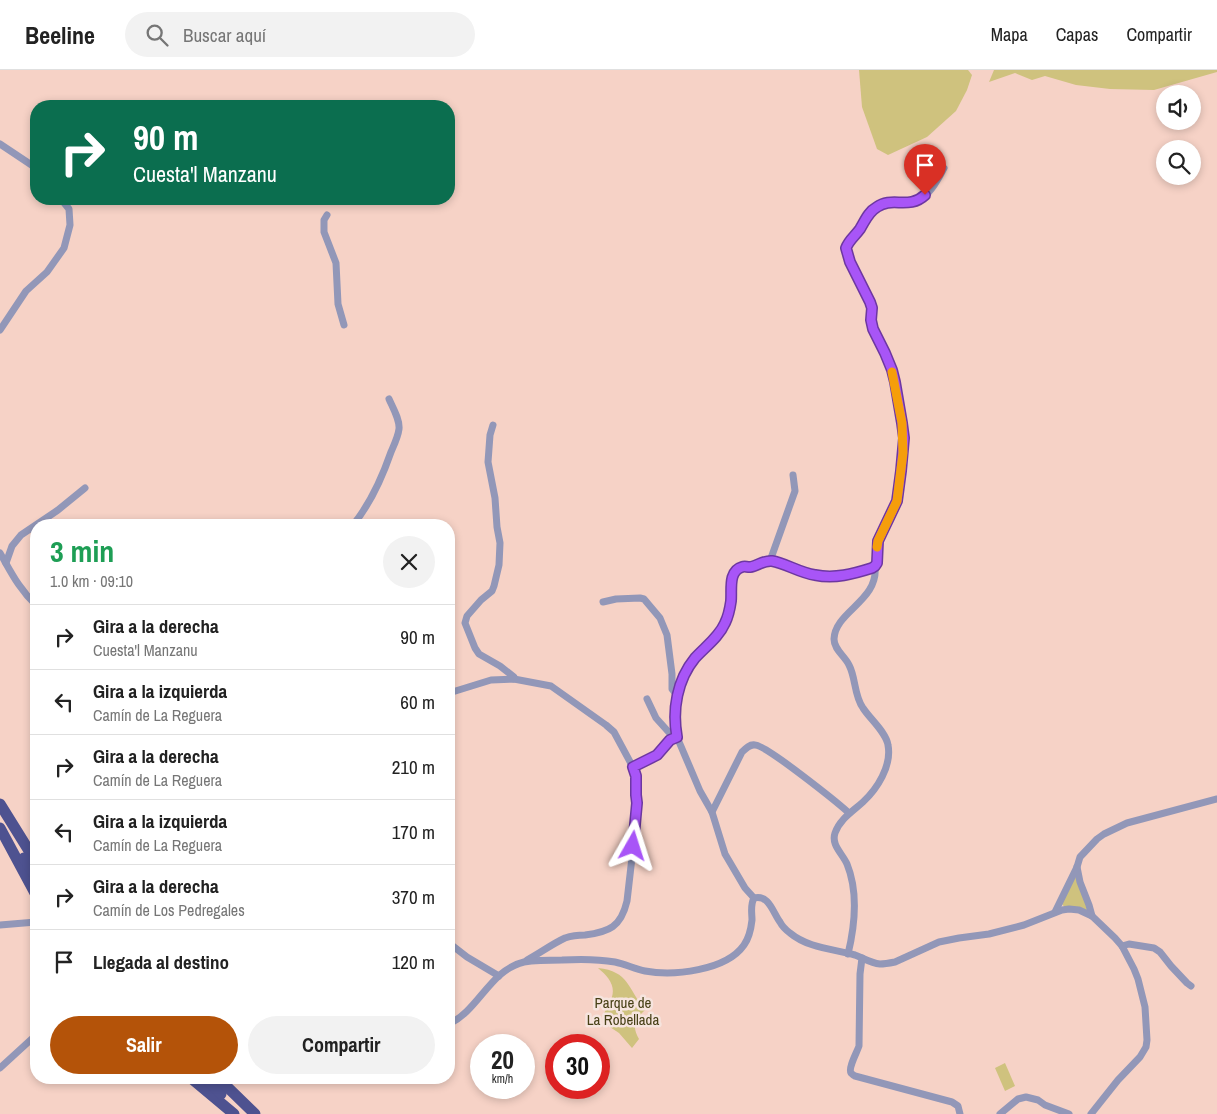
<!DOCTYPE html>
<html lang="es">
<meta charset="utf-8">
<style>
body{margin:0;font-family:"Archivo Narrow",sans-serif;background:#f2f2f2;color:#222;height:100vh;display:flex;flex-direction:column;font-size:19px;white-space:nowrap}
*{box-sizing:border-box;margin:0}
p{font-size:16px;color:#767676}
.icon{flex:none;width:28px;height:28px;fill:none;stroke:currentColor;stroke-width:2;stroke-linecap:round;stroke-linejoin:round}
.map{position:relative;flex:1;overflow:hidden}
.side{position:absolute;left:30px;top:449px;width:425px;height:565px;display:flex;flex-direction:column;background:#fff;border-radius:20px;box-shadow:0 2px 8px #0003}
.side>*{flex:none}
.hud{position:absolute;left:30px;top:30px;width:425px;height:105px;border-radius:20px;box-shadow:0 2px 8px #0003;background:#0b6e4f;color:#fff;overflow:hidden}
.fabs{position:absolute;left:1156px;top:15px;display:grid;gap:10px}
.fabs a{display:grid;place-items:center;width:45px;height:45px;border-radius:50%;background:#fff;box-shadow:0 2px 8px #0003;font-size:25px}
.speed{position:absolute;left:470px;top:964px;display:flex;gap:10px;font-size:25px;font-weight:700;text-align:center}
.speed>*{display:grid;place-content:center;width:65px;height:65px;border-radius:50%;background:#fff;box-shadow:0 2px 8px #0003;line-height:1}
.speed small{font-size:12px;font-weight:400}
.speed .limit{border:8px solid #d22;background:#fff;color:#111}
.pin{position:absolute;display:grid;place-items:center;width:42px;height:42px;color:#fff;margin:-51px -21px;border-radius:50% 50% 50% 0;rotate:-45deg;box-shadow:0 0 5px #0007}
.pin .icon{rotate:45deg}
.me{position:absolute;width:55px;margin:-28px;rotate:6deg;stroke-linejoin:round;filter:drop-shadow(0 0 4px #0008)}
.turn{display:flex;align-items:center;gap:18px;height:105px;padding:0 20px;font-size:22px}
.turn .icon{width:65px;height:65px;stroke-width:2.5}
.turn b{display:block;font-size:35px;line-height:42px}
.round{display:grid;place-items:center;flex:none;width:52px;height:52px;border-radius:26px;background:#f2f2f2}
.headline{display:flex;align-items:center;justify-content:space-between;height:85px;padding:0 20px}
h1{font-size:30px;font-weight:700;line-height:38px;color:#1e9e55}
.action{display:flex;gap:10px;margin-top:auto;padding:10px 20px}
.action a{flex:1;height:58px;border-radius:30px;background:#b45309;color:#fff;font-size:20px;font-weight:700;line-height:58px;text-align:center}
.action a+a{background:#f2f2f2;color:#222}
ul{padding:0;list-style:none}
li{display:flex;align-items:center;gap:15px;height:65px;padding:0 20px;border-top:1px solid #e0e0e0}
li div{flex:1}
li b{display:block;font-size:19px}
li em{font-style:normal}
header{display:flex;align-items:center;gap:30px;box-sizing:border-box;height:70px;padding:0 25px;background:#fff;border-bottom:1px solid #e0e0e0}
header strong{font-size:24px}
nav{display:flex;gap:28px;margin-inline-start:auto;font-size:18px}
.search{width:350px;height:45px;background:#f2f2f2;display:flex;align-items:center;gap:12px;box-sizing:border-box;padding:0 18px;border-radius:28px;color:#767676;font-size:19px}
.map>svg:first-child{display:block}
.green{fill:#cfc27e}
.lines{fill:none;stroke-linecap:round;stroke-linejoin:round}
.minor{stroke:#9297b8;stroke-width:7}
.trunk{stroke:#4e5290;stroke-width:11}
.route-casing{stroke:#6d37a1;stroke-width:12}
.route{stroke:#a855f7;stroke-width:9}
.slow{stroke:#f59e0b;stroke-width:9}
.labels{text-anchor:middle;stroke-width:5;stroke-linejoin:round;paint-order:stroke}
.park-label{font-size:15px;fill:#474016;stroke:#f6e4de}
</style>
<header>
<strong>Beeline</strong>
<div class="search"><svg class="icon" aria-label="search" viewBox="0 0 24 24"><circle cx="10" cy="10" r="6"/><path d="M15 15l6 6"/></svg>Buscar aquí</div>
<nav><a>Mapa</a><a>Capas</a><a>Compartir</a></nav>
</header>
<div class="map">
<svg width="1217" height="1044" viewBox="0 0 1217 1044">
<rect width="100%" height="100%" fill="#f6d2c6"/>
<!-- green -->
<g class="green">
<path d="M859,0H968L972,5L967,20L956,41L927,67L888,85L877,79L862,37Z"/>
<path d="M994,0H1217V2L1154,20L1110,19L1076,15L1045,6L1032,10L1015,3L989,12Z"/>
<path d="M1073,803H1078L1088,841L1066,839L1062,834Z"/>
<path d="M598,898C629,901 628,919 645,940C643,942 641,944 639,946C632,953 635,962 639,969L632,978L619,963L604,953C602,945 605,941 609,934C618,918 610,908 598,898Z"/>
<path d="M1005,993L1015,1016L1005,1021L995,998Z"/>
</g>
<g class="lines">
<!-- minor -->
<g class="minor">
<path d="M0,74L36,98"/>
<path d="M327,145L324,150V162L336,193L338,234L344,255"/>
<path d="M0,260L26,221L47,202L64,178L70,155L69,139L61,129"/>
<path d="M493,355L490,365L488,392L495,428L497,457L500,473L499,495L494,516L492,521L481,530L467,546L465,553L475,578L479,584L500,596L514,607V609"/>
<path d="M353,455C371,433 382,408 391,382C394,375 398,367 399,359C400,350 393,338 389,329"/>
<path d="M0,483C11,502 19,519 36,535"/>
<path d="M770,491L795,421L793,405"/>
<path d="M6,493L12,476L21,465L58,440L85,418"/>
<path d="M603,532L616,529L640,528L644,529L660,548L667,565L672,604V619L677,625"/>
<path d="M449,623L491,610L514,609L551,616L606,655L614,662L635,701L636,725L637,733V744L627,831C621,857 609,862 585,865C578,865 571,866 565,868C552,874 540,883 527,890"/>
<path d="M647,629L656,648L674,668"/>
<path d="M633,697L657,685L670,670L677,667"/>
<path d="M712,742L742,682C746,678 750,674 755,675C766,675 838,733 849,743"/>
<path d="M1077,797L1080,812L1089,835L1092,846"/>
<path d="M754,828L745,818L725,784L712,742L700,721L677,667L676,659V633L677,625L680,615L689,596L695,589L717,566L725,554L731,533V512L737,500L743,497L756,495L770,491L801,502L821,506H847L871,498L875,496L877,493L878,471L897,431L901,401L903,369L902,353L895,312L892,300L885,283L873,259L871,250L872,238L870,232L850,192L846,178C849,170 855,166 860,159C867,149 872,135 886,133C896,131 908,135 917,131C930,126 938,109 944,98"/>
<path d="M1055,842L1077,797L1080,787L1097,769L1104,764L1127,753L1217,729"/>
<path d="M0,855L36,852"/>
<path d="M449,873L467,887L499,906"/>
<path d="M1122,876L1129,874L1154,878L1160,882L1171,896L1187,913L1191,916"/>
<path d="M848,884C855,855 858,821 847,794C842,783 831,775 835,763C840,749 852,742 863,732C877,719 892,696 888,675C886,662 870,649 863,638C854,626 856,608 849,595C845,586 834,580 834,569C835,541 879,531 875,496"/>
<path d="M862,888L860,904L859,976C857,982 848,998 851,1003C852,1004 853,1005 855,1006L952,1032L958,1036L960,1044"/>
<path d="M449,954C479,940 490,900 524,892C537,890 549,890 562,890C580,889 598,889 615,892C625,894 635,899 645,901C673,906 726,901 744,875C749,868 751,859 752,850C752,843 750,835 754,828C769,824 773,843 780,852C782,856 786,860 790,863C808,878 833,879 855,885C863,888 871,893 880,894C885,894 890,893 895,892L939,872L959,868L989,864L1024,855L1062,840L1069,839L1079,840L1092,846L1115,868L1122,876L1134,899L1138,909L1145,937L1147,970L1146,977L1140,987L1118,1010L1091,1044"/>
<path d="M0,998L36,965"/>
<path d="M1000,1044L1018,1029L1026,1027L1038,1030L1045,1035L1069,1044"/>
</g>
<!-- trunk -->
<g class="trunk">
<path d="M0,734L36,792"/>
<path d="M0,758L36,825"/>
<path d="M24,788L36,807"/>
<path d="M191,1008L234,1044"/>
<path d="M205,1008L221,1024"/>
<path d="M218,1008L255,1044"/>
</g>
</g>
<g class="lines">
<defs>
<path id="route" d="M633,776L637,733L636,725V706L633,697L657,685L670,670L677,667C672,640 677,610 695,588C705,577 719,567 725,553C728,547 730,538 731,531C732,520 728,501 742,497C745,496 746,497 750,497C757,496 764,490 772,491C785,493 800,503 815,505C835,509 853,504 872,498L875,496L877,493L878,471L897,431L901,401L904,368L902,353L895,312L892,300L885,283L873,259L871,250L872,238L870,232L850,192L846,178C849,170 855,166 860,159C865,151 868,142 877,137C892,126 909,140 925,125"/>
</defs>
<!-- route casing -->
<use href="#route" class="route-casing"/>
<!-- route -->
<use href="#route" class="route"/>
<!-- slow -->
<path class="slow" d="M877,477L878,471L897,431L903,383L902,353L892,302"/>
</g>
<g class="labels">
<!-- park labels -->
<g class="park-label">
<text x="623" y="938">Parque de<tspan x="623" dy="17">La Robellada</tspan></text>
</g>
</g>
</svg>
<div class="fabs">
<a><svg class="icon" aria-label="sound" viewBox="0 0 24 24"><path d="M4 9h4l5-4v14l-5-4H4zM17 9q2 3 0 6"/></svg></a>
<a><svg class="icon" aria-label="search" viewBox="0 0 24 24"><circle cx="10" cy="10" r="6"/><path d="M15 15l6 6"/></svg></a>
</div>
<div class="speed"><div>20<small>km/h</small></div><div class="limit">30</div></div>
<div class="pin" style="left:925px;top:125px;background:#d93025"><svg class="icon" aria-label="arrive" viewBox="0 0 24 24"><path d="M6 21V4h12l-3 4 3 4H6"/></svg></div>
<svg class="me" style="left:633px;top:776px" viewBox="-20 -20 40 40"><path d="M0-17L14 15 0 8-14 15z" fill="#a855f7" stroke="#fff" stroke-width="4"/></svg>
<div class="hud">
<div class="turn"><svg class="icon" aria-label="right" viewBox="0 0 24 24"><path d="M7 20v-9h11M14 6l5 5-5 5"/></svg><div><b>90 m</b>Cuesta'l Manzanu</div></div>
</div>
<section class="side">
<div class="headline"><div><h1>3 min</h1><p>1.0 km · 09:10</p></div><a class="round"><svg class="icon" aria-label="close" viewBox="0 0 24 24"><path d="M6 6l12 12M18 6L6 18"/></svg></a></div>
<ul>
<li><svg class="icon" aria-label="right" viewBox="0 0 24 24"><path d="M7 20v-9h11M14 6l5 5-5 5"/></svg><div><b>Gira a la derecha</b><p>Cuesta'l Manzanu</p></div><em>90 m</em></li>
<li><svg class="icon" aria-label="left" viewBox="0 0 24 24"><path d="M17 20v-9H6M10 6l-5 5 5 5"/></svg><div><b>Gira a la izquierda</b><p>Camín de La Reguera</p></div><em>60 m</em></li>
<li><svg class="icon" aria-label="right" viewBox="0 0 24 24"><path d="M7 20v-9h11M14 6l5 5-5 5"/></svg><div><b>Gira a la derecha</b><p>Camín de La Reguera</p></div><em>210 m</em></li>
<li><svg class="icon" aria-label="left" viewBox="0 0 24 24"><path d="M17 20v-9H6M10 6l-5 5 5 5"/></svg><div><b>Gira a la izquierda</b><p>Camín de La Reguera</p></div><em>170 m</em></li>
<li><svg class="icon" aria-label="right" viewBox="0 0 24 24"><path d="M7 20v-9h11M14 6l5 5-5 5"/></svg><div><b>Gira a la derecha</b><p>Camín de Los Pedregales</p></div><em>370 m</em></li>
<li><svg class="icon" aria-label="arrive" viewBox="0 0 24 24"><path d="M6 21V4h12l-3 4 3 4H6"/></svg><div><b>Llegada al destino</b></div><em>120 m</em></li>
</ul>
<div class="action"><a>Salir</a><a>Compartir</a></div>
</section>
</div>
